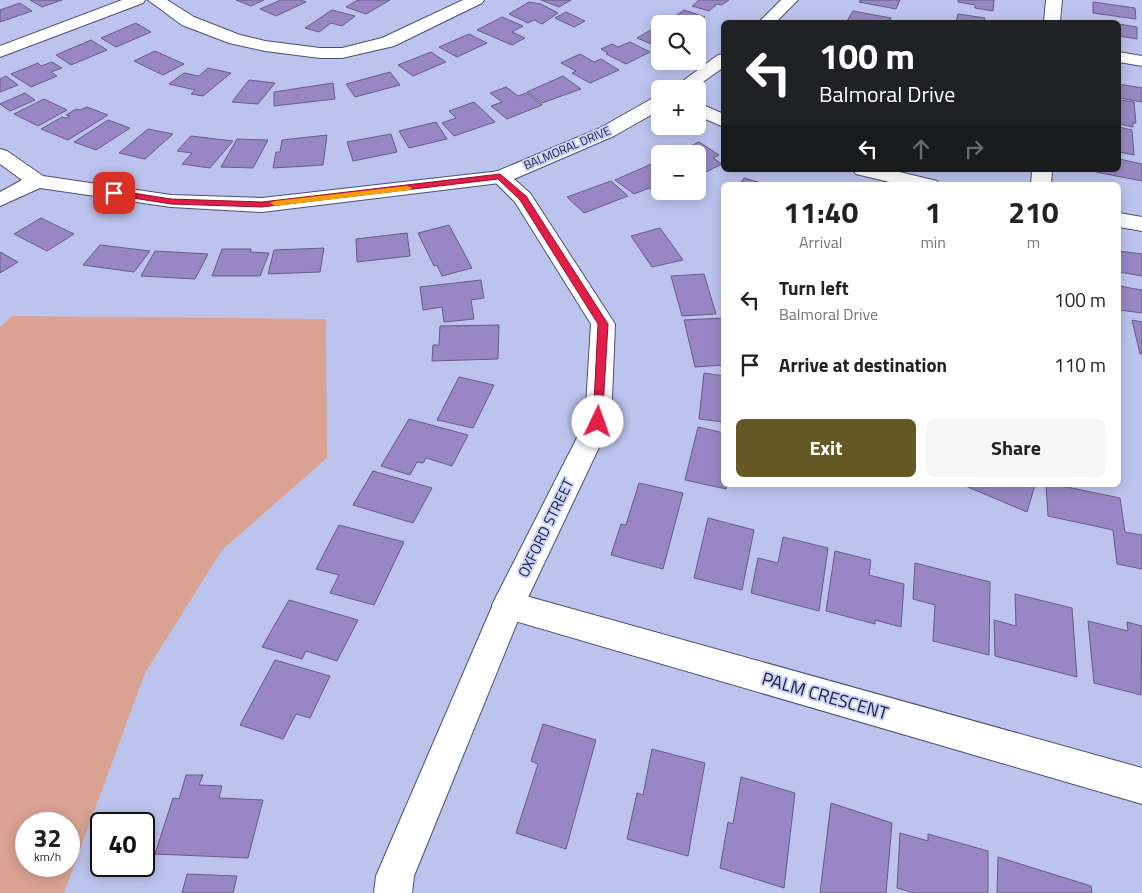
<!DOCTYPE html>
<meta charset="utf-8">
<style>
body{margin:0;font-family:"Titillium Web",sans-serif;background:#f6f6f6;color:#222;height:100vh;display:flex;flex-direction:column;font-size:19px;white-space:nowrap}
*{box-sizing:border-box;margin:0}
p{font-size:16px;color:#767676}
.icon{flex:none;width:28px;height:28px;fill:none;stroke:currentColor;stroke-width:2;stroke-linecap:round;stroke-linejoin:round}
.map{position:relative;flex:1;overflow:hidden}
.sheet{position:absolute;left:721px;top:182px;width:400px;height:305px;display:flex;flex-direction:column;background:#fff;border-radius:8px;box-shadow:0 2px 12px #0003}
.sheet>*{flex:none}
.guide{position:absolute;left:721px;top:20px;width:400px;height:152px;border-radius:8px;box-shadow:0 2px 12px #0003;background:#202124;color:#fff;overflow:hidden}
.buttons{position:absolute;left:651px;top:15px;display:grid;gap:10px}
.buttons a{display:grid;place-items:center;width:55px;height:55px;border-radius:8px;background:#fff;box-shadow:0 2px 12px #0003;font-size:25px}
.speed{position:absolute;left:15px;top:812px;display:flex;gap:10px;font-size:25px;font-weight:700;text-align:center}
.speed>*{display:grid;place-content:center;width:65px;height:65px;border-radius:50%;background:#fff;box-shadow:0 2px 12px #0003;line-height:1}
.speed small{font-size:12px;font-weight:400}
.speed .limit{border:2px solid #111;border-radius:8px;background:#fff;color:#111}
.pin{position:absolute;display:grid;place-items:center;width:42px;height:42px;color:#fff;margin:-21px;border-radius:10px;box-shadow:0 2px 8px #0006}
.me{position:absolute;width:55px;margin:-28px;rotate:3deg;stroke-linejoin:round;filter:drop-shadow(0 0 4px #0008)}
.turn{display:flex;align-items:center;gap:18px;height:105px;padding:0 15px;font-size:22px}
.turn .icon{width:65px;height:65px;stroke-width:2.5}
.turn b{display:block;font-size:35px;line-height:42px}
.lanes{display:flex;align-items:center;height:48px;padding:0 15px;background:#0003;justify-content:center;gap:25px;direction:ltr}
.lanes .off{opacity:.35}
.eta{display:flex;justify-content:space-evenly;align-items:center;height:85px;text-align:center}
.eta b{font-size:30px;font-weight:700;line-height:35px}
.cta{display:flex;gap:10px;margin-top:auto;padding:10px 15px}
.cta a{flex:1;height:58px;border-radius:8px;background:#645925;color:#fff;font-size:20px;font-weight:700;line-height:58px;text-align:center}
.cta a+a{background:#f6f6f6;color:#222}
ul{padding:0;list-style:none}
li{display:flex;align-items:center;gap:15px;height:65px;padding:0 15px}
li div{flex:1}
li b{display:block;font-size:19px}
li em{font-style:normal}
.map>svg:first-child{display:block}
.green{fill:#d9a292;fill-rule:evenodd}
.building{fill:#9887c4;stroke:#665c81}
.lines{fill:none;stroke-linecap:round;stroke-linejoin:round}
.street-casing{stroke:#4a5074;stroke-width:2}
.secondary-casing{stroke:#4a5074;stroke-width:2}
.street{fill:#fff;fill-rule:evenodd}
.secondary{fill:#fff;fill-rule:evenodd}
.route{fill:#e11d48;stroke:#92132f}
.slow{fill:#f59e0b}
.labels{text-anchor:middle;stroke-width:4;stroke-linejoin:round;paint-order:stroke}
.far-street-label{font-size:12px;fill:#212434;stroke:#c9d1fc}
.street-label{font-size:15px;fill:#212434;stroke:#c9d1fc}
.near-street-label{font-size:18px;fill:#212434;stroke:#c9d1fc}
</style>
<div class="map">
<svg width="1142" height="893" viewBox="0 0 1142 893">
<rect width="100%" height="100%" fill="#bcc4ee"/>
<!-- green -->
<path class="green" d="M12,316L326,319L327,458L222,550L145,673L64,893H0V327ZM26,824H69V866H26Z"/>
<!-- building -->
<g class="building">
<path d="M30,0H62L42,7Z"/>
<path d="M236,0H264L251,6Z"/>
<path d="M281,0H301L306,2L276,16L260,9Z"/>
<path d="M358,0H390L366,14L346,7Z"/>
<path d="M541,0H571L559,7Z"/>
<path d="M699,0H729L722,5L717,4L709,11L692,6Z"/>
<path d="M860,0H900L896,9L859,2Z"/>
<path d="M958,0H994L993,11L975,8V5L958,2Z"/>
<path d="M529,2L541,4L558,13L542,24L534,20L528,23L509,14Z"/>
<path d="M1093,2L1135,8L1136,19L1093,13Z"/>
<path d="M20,3L32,11L0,22V10Z"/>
<path d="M332,10L355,16L342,26L331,23L319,32L305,28Z"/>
<path d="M684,10L705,17L695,24H664Z"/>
<path d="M853,11L891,18L889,22L847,21Z"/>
<path d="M566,12L585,21L574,27L555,18Z"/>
<path d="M958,14L985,18L984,22H956Z"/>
<path d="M502,17L523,26L512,32L525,38L512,45L477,30Z"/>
<path d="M136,23L151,32L116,47L101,38Z"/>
<path d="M1119,24L1137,27V39L1119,36Z"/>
<path d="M659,25L660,44L656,46L637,38Z"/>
<path d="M469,34L487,43L457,57L439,47Z"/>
<path d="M91,40L107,50L71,65L56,55Z"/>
<path d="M630,42L650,52L626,64L606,54L608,53L601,49L612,44L618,47Z"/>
<path d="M155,51L184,64L163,75L134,61Z"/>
<path d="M431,52L446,62L413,76L398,65Z"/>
<path d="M580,54L594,62L601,59L619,70L590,83L572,73L576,71L561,63Z"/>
<path d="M52,62L62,68L51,72L57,76L31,87L11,74L38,63L41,66Z"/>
<path d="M208,68L231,73L203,96L191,94L195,90L169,84L184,73L199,76Z"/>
<path d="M390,72L400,85L355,97L346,84Z"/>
<path d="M6,76L18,85L0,92V79Z"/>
<path d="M563,76L581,89L542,103L527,92Z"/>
<path d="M249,80L275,83L258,104L232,102Z"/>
<path d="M333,83L335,99L274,106V92Z"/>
<path d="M1119,84L1142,88V102L1119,98Z"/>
<path d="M506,87L518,96L526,93L542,105L507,119L491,106L502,102L490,93Z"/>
<path d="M25,93L35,100L10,111L0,104Z"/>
<path d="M44,99L67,110L38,126L14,114Z"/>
<path d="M1119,100L1134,102L1136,123H1133V127L1119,124Z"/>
<path d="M474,102L495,122L454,136L442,123L456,118L449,111Z"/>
<path d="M87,107L108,115L68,140L41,129L62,117L66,118L70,116L66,115L76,109L80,110Z"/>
<path d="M108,120L130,128L96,150L74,142Z"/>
<path d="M436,122L447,139L409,148L399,131Z"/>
<path d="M1119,127L1132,130L1134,155L1119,152Z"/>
<path d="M148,129L173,134L145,159L119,153Z"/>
<path d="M391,134L397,152L353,161L347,142Z"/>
<path d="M327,135L323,165L273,168L276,152H280L282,140Z"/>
<path d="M191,136L233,141L210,168L182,164L192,153L177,151Z"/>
<path d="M237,139L268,140L253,168L221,167Z"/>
<path d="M699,142L719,155L713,158L722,164L704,173L698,168V154H674Z"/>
<path d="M1119,159L1142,164V181L1096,172V170H1119Z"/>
<path d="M656,162L660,165V191H669L659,196L649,188L634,194L615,180Z"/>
<path d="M744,178L768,185H739Z"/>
<path d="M611,181L628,196L584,213L567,197Z"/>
<path d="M41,218L74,234L47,251L14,234Z"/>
<path d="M449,225L472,268L442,276L437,265L434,266L418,233Z"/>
<path d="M660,228L683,260L652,267L631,236Z"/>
<path d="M407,233L410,256L357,262L356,239Z"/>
<path d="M100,245L150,251L134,272L83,265Z"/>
<path d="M324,248L320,272L268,274L274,250Z"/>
<path d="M222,249H251L250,252L269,253L260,276H212Z"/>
<path d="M155,251L208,254L195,279L141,276Z"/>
<path d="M1119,251L1142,254V276L1119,272Z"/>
<path d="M0,252L18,262L0,273Z"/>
<path d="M704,274L716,314L682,316L671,276Z"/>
<path d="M481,280L484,298L471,300L474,319L444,322L442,307L423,310L420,287Z"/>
<path d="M1119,286L1142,290V313L1119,310Z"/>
<path d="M724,318V365L695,367L684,320Z"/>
<path d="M1132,320L1142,322V354H1140Z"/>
<path d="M499,325L498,359L432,361L433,345H439L440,326Z"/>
<path d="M704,373L724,376V422L699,419Z"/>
<path d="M459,377L494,385L473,428L437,420Z"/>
<path d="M409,419L468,435L452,466L426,458L423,463L417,462L410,475L381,466Z"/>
<path d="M698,427L724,433V485H727L726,489L685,480Z"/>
<path d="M373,471L432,488L413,523L353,505Z"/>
<path d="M639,483L683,493L663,569L611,555L621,524L626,525Z"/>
<path d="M963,485H1035L1027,512Z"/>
<path d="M1046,485H1057L1120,498L1125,532L1142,535V569L1117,564L1113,530L1048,516Z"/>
<path d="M708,518L754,530L742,590L694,578Z"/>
<path d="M339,525L404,542L374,605L330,593L339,575L316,569Z"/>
<path d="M783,537L828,548L819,611L751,593L758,558L778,563Z"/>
<path d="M835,551L871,560L869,575L904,584L901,627L875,620V624L826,611Z"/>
<path d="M915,563L990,582L989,655L933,641L935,605L913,599Z"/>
<path d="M1015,594L1072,608L1077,677L995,656L994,620L1016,626Z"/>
<path d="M289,600L358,620L337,661L306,651L302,659L262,647Z"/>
<path d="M1088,621L1128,631L1127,622L1142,626L1141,695L1094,683Z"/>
<path d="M275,660L330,676L310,718L296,714L283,739L240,725Z"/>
<path d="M543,724L596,740L566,849L516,833L538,764L531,761Z"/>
<path d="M652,749L705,763L688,856L627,839L637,793L643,795Z"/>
<path d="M186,775H203L199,785L222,786L219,798L263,800L248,858L155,854L173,798L179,799Z"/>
<path d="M741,777L795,793L784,888L720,868L728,822L733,824Z"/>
<path d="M831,803L892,823L886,893H820Z"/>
<path d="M900,833L928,841V834L988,851V893H914L897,888Z"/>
<path d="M998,857L1091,886L1092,893H997Z"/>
<path d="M187,874L237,876L233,893H182Z"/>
</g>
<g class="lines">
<defs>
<g id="street">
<path d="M122,0H145L143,3L0,57V46Z"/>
<path d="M148,0H167L194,17L240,35L265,41L320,48H342L382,38L463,0H484L482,3L394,46L342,58H320L265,51L229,43L182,25Z"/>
<path d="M1046,0H1062L1060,22H1044Z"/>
<path d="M1119,52L1142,56V66L1119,62Z"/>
<path d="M698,103L724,114V127L698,116Z"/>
<path d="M0,149L7,151L43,176L171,195L262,198L500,171L507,173L510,177L507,181L500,183L262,212L171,207L40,188L0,206V192L22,180L0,164Z"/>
<path d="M853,170H891L937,181L940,185H902L856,174Z"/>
<path d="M1032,170H1052L1051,185H1031Z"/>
<path d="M1119,213L1142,217V231L1119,227Z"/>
<path d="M508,591L1142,768V804L508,619L497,615L492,605L497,595Z"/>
</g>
<g id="secondary">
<path d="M781,0H798L776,22H759Z"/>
<path d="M724,54V67L693,89H672L718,55Z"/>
<path d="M660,96V110L614,136L514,179L530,193L615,324L611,422L523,608L414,876L412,893H374L376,876L497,595L585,422L591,324L515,202L490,177L493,173L600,128L653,98Z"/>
</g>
</defs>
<!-- street casing -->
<use href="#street" class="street-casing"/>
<!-- secondary casing -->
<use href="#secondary" class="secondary-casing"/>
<!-- street -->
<use href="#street" class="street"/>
<!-- secondary -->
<use href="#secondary" class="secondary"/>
</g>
<!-- route -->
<path class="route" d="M500,174L526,196L608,324L602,425L598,427L593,422L598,324L520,200L498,179L262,207L171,204L114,195L109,193L114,190L171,199L262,202Z"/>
<!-- slow -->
<path class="slow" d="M407,186L412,188L410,190L275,206L270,203L275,201Z"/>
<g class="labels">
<!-- far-street labels -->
<g class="far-street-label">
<text transform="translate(567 148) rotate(-23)" y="4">BALMORAL DRIVE</text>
</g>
<!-- street labels -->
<g class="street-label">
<text transform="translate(546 528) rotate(-64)" y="5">OXFORD STREET</text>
</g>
<!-- near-street labels -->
<g class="near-street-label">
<text transform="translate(825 696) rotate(16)" y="6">PALM CRESCENT</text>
</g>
</g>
</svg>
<div class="buttons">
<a><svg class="icon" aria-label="search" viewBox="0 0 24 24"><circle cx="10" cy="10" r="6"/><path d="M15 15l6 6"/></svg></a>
<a>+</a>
<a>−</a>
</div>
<div class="speed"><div>32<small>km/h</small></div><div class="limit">40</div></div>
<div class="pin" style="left:114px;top:193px;background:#d93025"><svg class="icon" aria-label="arrive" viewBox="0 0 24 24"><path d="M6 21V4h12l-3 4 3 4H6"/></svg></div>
<svg class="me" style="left:598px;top:422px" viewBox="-20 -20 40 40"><circle r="19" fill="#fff"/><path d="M0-13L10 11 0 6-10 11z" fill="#e11d48"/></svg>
<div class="guide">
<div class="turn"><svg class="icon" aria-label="left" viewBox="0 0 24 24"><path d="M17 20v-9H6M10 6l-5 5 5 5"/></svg><div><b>100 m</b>Balmoral Drive</div></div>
<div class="lanes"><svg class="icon" aria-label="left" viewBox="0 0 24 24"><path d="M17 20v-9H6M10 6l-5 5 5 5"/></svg><svg class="icon off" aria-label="ahead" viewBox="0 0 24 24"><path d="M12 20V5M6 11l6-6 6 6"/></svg><svg class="icon off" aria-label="right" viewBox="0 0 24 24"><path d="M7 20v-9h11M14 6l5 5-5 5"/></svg></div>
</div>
<section class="sheet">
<div class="eta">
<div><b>11:40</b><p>Arrival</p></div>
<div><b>1</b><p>min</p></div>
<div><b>210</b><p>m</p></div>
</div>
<ul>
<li><svg class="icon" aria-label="left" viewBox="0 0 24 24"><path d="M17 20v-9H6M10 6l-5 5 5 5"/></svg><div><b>Turn left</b><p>Balmoral Drive</p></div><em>100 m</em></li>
<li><svg class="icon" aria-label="arrive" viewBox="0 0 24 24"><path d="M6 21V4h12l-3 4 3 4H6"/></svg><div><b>Arrive at destination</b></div><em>110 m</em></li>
</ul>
<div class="cta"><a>Exit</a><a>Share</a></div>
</section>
</div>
